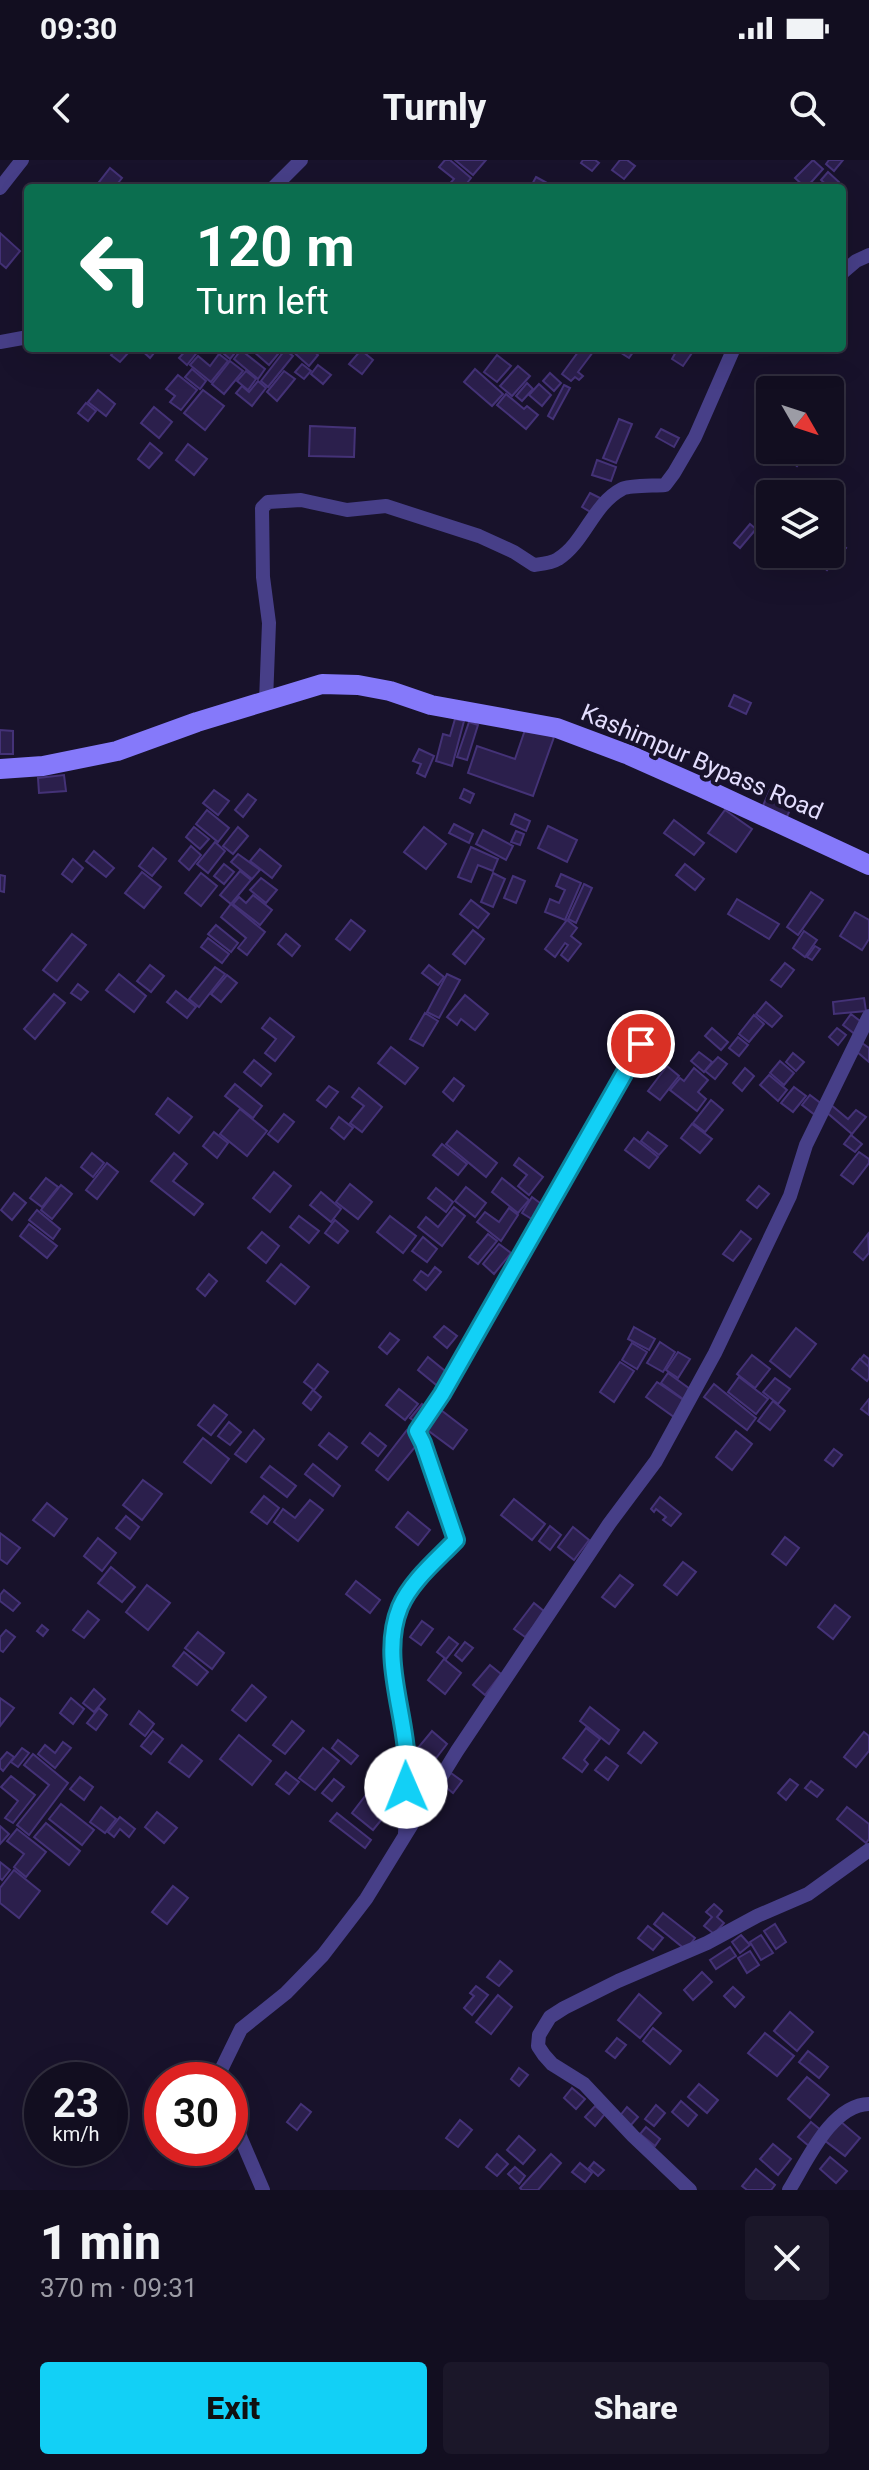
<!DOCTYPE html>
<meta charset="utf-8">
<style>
body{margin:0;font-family:Roboto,sans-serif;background:#1b1729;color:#f1f3f6;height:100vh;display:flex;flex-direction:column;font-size:30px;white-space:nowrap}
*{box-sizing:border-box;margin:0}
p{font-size:26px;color:#9c9ca5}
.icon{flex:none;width:44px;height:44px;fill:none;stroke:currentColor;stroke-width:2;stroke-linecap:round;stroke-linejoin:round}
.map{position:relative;height:2030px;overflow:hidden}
.side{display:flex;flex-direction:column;background:#120e20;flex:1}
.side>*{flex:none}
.top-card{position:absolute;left:24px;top:24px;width:822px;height:168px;border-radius:8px;box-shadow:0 8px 32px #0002,0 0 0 2px #312e3e;background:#0b6e4f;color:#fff;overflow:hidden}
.needle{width:52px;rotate:129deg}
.fabs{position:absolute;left:756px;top:216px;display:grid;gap:16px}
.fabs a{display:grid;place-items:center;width:88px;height:88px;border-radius:8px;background:#120e20;box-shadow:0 8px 32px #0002,0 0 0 2px #312e3e;font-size:40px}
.speed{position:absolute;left:24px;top:1902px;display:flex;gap:16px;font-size:40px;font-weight:700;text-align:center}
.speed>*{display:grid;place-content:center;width:104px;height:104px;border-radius:50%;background:#120e20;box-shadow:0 8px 32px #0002,0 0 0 2px #312e3e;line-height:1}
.speed small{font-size:20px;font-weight:400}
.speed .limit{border:12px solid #d22;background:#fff;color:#111}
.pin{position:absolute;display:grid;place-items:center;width:68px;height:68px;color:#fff;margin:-34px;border:4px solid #fff;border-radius:50%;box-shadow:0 2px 8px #0007}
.me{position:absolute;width:88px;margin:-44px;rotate:359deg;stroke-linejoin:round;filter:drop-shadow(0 0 6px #0008)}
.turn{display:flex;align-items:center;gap:28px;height:168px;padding:0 40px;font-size:36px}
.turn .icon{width:104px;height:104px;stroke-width:2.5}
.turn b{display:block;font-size:56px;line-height:68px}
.round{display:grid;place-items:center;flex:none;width:84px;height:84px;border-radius:8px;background:#1b1729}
.summary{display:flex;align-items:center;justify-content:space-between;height:136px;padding:0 40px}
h1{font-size:48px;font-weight:800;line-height:60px}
.cta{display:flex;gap:16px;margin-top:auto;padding:16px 40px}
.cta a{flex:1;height:92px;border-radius:8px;background:#12d0f6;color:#111;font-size:32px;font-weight:800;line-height:92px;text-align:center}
.cta a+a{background:#1b1729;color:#f1f3f6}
.status{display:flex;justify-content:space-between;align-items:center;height:56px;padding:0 40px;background:#120e20;direction:ltr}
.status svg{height:22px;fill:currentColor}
header{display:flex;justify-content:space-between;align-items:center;height:104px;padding:0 40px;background:#120e20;font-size:36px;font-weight:800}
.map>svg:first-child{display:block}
.building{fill:#2b1f4c;stroke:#443277;stroke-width:2}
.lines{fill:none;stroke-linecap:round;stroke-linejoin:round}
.street{stroke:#473f88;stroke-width:14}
.secondary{stroke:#8579fa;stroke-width:20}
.route-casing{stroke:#0c87a0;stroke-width:20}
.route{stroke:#12d0f6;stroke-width:14}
.labels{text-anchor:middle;stroke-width:8;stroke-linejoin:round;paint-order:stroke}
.street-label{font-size:24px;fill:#e4defe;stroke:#18122b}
</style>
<div class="status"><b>09:30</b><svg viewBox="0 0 49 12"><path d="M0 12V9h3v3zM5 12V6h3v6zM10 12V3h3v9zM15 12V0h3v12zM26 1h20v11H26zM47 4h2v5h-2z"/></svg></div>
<header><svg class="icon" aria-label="back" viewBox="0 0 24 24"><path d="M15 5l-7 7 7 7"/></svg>Turnly<svg class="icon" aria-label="search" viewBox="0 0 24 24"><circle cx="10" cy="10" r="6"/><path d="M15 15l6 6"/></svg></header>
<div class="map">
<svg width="869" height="2030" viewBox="0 0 869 2030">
<rect width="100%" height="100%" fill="#18122b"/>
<!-- building -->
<g class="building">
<path d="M445,0H450L471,18L463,28L447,27L454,19L439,7Z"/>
<path d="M455,0H486L473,15Z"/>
<path d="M583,0H595L599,3L592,11L581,3Z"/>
<path d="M620,0H627L635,6L624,19L612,10Z"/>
<path d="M813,0L823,9L806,28L795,18Z"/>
<path d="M829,0H843L834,11L826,4Z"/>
<path d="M110,8L122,18L114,28H98L96,26Z"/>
<path d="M828,12L839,22L834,28H830L821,20Z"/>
<path d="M536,17L547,23L544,28H530Z"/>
<path d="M0,73L20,91L6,108L0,103Z"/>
<path d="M117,188H126L130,191L120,202L111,195Z"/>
<path d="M139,188H158L150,198Z"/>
<path d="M188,188H196L199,190L187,205L179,198Z"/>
<path d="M217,188H239L230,199Z"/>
<path d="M258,188H283L269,205L254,192Z"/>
<path d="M289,188H310L318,195L309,206Z"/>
<path d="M581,188H587L593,192L578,212L583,216L579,220L575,217L571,221L562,214Z"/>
<path d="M620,188H636L629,198L618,191Z"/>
<path d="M678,188L694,190L683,206L672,199Z"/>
<path d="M241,190L265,209L258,219L234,199Z"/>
<path d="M285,190L293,196L268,227L261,221Z"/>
<path d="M361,190L373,200L362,214L349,204Z"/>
<path d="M219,194L228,201L211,222L190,205L198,196L210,206Z"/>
<path d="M497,195L511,206L497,222L484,212Z"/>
<path d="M230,201L243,211L224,234L212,224Z"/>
<path d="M302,204L311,211L304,219L295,212Z"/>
<path d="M318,205L331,215L323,224L311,214Z"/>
<path d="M518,206L530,216L512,236L500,226Z"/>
<path d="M192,209L206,221L200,229L185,217Z"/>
<path d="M475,209L503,234L492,246L464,222Z"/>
<path d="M246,211L256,219L248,230L237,221Z"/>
<path d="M284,211L295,219L277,241L267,232Z"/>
<path d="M550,213L561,223L554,231L543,221Z"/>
<path d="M178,215L197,230L181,250L170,242L175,236L166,229Z"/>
<path d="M258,221L266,228L252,246L236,233L242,226L249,232Z"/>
<path d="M527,223L533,229L522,241L516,236Z"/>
<path d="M539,224L551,235L542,246L529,235Z"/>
<path d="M564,225L570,228L553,259L548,256Z"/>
<path d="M98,230L115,244L106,256L88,242Z"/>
<path d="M203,230L224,246L205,270L184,253Z"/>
<path d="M506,234L524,249L527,246L538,255L526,269L497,245Z"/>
<path d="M86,243L96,251L88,261L78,253Z"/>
<path d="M154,247L172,262L159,278L141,263Z"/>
<path d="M619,259L632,264L616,303L603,298Z"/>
<path d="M310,266L355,268L354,297L309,296Z"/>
<path d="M661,269L679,278L674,287L656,277Z"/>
<path d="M150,283L162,293L149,308L138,299Z"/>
<path d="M188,284L207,299L194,315L176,300Z"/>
<path d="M777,290H806L809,292L797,306Z"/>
<path d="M597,300L616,307L611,321L592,315Z"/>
<path d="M590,333L602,339L594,354L582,347Z"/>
<path d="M750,364L756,369L740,388L734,383Z"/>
<path d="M833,378L846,388L827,410L815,400L820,394H830V381Z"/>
<path d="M734,535L751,543L746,554L729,546Z"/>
<path d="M455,559L464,561L452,606L436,601L443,574L450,576Z"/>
<path d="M469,562L478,565L467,600L457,597Z"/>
<path d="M526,567L554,577L533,636L468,613L477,586L515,599Z"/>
<path d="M0,570L13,571V594H0Z"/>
<path d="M419,589L434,596L425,617L417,613L421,604L413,601Z"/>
<path d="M64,615L66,631L39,633L38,618Z"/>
<path d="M464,629L474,634L470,643L460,638Z"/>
<path d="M214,630L229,641L218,655L203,643Z"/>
<path d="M770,630L794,641L785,661L761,650Z"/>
<path d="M248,634L256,640L243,657L235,650Z"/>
<path d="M207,650L229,668L218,682L196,664Z"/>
<path d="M725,650L752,669L736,692L708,673Z"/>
<path d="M515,654L530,661L526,671L511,664Z"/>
<path d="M674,660L704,683L694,695L664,673Z"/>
<path d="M454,664L473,674L469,683L449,673Z"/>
<path d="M548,666L577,680L567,702L538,688Z"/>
<path d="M194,667L209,679L200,689L186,677Z"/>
<path d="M238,667L248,676L233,694L223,686Z"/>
<path d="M424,667L446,684L426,709L404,692Z"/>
<path d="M483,670L513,686L506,700L476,684Z"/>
<path d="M516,671L524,674L520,685L511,682Z"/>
<path d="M215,682L225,691L208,713L197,704Z"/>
<path d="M191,686L201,695L189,710L179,701Z"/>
<path d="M471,687L498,699L493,711L478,705L471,722L458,717Z"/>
<path d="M153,688L166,699L152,716L139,706Z"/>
<path d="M260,689L281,706L272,718L250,701Z"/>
<path d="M94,691L114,708L106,717L86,701Z"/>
<path d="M238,694L260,710L252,719L231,702Z"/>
<path d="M73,699L83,708L72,722L62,714Z"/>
<path d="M224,704L234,712L224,724L214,716Z"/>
<path d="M685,704L704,719L695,730L676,715Z"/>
<path d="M240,711L251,720L231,744L220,735Z"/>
<path d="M142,712L161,727L144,748L125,733Z"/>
<path d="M201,713L217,726L201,746L185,733Z"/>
<path d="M493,713L505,719L493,747L481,742Z"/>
<path d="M561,714L581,723L565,760L545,752L550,739L559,743L565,730L556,726Z"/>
<path d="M0,715L5,716L4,732L0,731Z"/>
<path d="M513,716L525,721L516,743L504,738Z"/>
<path d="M261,718L277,730L266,743L250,730Z"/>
<path d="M584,724L592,728L576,763L568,759Z"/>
<path d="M811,732L823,740L798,775L787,767Z"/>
<path d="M253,735L272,750L260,765L233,744L239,737L246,743Z"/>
<path d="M737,739L779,764L769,779L728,754Z"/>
<path d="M471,740L489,754L478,768L460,754Z"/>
<path d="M231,744L265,772L247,795L238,788L246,778L221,757Z"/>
<path d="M855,752L869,760V779L862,790L840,776Z"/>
<path d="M351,760L365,771L350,790L336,779Z"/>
<path d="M567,760L577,768L571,776L581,784L568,801L561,795L568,785L565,783L555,797L545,789Z"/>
<path d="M216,765L238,783L231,792L208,774Z"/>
<path d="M473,770L484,779L465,804L453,794Z"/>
<path d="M804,771L817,780L805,797L793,788Z"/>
<path d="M72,774L86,785L57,821L43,810Z"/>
<path d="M286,774L300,786L292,796L278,784Z"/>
<path d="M208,778L229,794L222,803L201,787Z"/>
<path d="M815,786L820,789L812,800L807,797Z"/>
<path d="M785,803L794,810L781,827L771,820Z"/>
<path d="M150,805L164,816L151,832L137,821Z"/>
<path d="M429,805L444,817L438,825L422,813Z"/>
<path d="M215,807L225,814L199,847L189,839Z"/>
<path d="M119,814L146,836L134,852L106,830Z"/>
<path d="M447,814L460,820L439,858L427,852Z"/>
<path d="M227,815L237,823L221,842L211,834Z"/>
<path d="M78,824L88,832L81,840L71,833Z"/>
<path d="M176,831L196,847L187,858L167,842Z"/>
<path d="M54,834L65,843L35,879L24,869Z"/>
<path d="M465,835L488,854L475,870L461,859L457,865L447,857Z"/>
<path d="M864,838L866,851L834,854L833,842Z"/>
<path d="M766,842L782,856L772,867L756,854Z"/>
<path d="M425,853L438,861L423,886L410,879Z"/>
<path d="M851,854L864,864L856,875L843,865Z"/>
<path d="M754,855L764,864L749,882L739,874Z"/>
<path d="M270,858L294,877L275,901L265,893L276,879L262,868Z"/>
<path d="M712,868L728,882L721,890L705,876Z"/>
<path d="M837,868L846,875L838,885L829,877Z"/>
<path d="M738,877L748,885L739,896L729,888Z"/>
<path d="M862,883L869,888V902L856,891Z"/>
<path d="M391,887L418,908L405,924L378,903Z"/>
<path d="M699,892L712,902L704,912L691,901Z"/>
<path d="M793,893L804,902L796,911L786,902Z"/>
<path d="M718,897L727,904L715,919L705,911Z"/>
<path d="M254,900L271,914L261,926L244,912Z"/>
<path d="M780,901L794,913L784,925L770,913Z"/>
<path d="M667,906L679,916L660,940L648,931Z"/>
<path d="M694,908L708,920L698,932L706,939L697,951L670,930L680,918L684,921Z"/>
<path d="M745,908L754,916L742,931L733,923Z"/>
<path d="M769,915L787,930L778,941L760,925Z"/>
<path d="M454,918L464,926L453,941L443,932Z"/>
<path d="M235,924L262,946L253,958L225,936Z"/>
<path d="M329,926L338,932L326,947L317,940Z"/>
<path d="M794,927L806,936L793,952L781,943Z"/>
<path d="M359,928L382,947L362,972L350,963L364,946L352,937Z"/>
<path d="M810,935L823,945L815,955L802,945Z"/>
<path d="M168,938L192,957L179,973L156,954Z"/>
<path d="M711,940L723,950L705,972L693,963Z"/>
<path d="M830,944L848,959L856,950L866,957L852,974L825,951Z"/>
<path d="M240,949L267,971L247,996L220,974Z"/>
<path d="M284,954L294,962L278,982L268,974Z"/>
<path d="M339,957L353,968L344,979L331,968Z"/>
<path d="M692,964L712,979L700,993L681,978Z"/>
<path d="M457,971L497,1003L486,1017L446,984Z"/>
<path d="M214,972L228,983L217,998L203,986Z"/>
<path d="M648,972L667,986L659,995L641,981Z"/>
<path d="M851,975L862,984L855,992L844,984Z"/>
<path d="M634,978L658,997L649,1008L625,990Z"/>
<path d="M442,984L467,1004L458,1015L433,995Z"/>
<path d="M859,992L869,999V1003L853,1024L841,1015Z"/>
<path d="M92,993L104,1003L93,1017L81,1007Z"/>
<path d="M174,993L187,1004L173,1021L203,1044L194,1055L151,1021Z"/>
<path d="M519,998L543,1017L529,1035L518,1026L527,1015L514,1005Z"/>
<path d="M107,1003L118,1012L97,1039L86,1030Z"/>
<path d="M274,1012L291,1026L270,1052L253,1038Z"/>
<path d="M46,1018L58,1027L42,1047L30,1038Z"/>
<path d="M502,1018L529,1040L518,1053L492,1032Z"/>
<path d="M350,1024L372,1042L358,1059L336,1042Z"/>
<path d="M61,1025L72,1034L52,1059L41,1050Z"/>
<path d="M759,1026L769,1034L757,1048L747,1040Z"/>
<path d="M466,1027L486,1043L475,1057L455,1041Z"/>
<path d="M436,1028L453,1042L446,1052L428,1038Z"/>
<path d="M321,1032L341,1049L331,1062L310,1045Z"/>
<path d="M14,1033L26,1043L12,1060L1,1050Z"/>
<path d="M532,1037L544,1046L535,1061L522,1053Z"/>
<path d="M454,1047L465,1056L442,1086L418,1067L426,1057L438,1067Z"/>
<path d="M509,1048L518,1055L501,1081L477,1062L485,1052L499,1062Z"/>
<path d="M37,1050L60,1069L53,1079L29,1060Z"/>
<path d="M299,1056L319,1071L309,1083L290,1067Z"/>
<path d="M390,1056L416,1076L403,1093L377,1072Z"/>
<path d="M335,1060L348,1071L338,1083L325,1073Z"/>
<path d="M29,1064L57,1086L47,1098L20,1076Z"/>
<path d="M741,1071L751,1079L733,1101L723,1094Z"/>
<path d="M262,1072L279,1086L266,1103L248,1088Z"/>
<path d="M488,1074L497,1081L478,1104L469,1097Z"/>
<path d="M868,1074L869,1093L863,1100L854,1092Z"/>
<path d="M423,1077L437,1089L427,1102L412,1091Z"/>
<path d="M499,1084L511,1093L494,1114L483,1104Z"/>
<path d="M281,1104L309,1127L295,1144L267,1121Z"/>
<path d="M435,1107L441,1112L426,1130L414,1120L421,1111L428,1116Z"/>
<path d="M209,1114L217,1121L205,1136L197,1129Z"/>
<path d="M444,1166L457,1176L447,1188L434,1177Z"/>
<path d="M634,1167L655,1179L649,1190L628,1179Z"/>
<path d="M796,1168L816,1184L790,1217L770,1201Z"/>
<path d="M390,1173L399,1180L387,1194L379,1187Z"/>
<path d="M660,1182L675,1192L663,1212L647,1203Z"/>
<path d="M632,1183L647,1192L637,1209L622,1200Z"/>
<path d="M678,1192L690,1199L678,1218L666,1210Z"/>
<path d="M752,1195L770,1209L755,1228L737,1214Z"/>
<path d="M864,1195L869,1199V1215L856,1205Z"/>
<path d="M428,1197L450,1215L440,1228L418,1210Z"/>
<path d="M860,1199L869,1207V1218L867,1221L852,1209Z"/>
<path d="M620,1202L634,1211L614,1242L600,1232Z"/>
<path d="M318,1204L328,1212L314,1230L304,1222Z"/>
<path d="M668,1213L690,1229L683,1239L661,1223Z"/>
<path d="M739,1217L768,1239L756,1254L728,1232Z"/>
<path d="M775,1218L790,1229L778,1244L763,1232Z"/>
<path d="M657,1222L685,1241L674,1257L646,1237Z"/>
<path d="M714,1224L756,1258L747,1270L704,1237Z"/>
<path d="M399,1229L418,1244L405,1260L386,1245Z"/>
<path d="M313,1230L321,1237L311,1250L303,1243Z"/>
<path d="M869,1239V1255L861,1249Z"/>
<path d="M773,1241L785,1251L770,1270L758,1261Z"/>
<path d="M422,1244L428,1249L417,1263L410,1258Z"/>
<path d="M214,1245L227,1255L211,1275L198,1265Z"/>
<path d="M437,1247L467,1270L453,1289L422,1266Z"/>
<path d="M229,1262L241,1272L230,1285L218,1276Z"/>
<path d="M254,1270L264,1279L246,1302L235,1294Z"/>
<path d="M407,1270L420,1281L388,1320L376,1310Z"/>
<path d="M736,1271L752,1284L732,1310L716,1297Z"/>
<path d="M329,1273L347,1287L337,1299L319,1285Z"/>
<path d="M370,1273L386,1286L378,1296L362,1283Z"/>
<path d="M203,1278L229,1299L211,1323L184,1302Z"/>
<path d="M834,1289L842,1295L833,1306L825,1300Z"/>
<path d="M313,1304L340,1326L333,1336L305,1314Z"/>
<path d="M270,1306L296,1326L287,1337L261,1317Z"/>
<path d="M143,1320L162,1334L142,1360L123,1345Z"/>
<path d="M264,1336L279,1348L267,1364L251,1352Z"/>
<path d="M660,1337L681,1354L671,1366L663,1360L666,1357L656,1349L654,1352L651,1349Z"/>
<path d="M514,1339L545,1364L532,1380L501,1355Z"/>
<path d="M310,1340L323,1350L298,1381L274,1362L283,1349L295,1358Z"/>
<path d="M47,1343L67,1359L54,1376L33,1360Z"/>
<path d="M408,1352L430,1370L418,1385L396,1367Z"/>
<path d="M126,1356L139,1367L130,1379L116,1368Z"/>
<path d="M550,1366L561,1375L550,1390L539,1381Z"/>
<path d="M573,1367L589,1380L574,1400L558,1387Z"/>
<path d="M0,1373L20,1388L7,1404L0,1399Z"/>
<path d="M785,1377L799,1388L786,1405L772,1394Z"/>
<path d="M98,1378L116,1393L102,1411L84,1396Z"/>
<path d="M683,1402L696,1412L677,1435L664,1425Z"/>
<path d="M111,1407L135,1427L122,1442L98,1423Z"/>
<path d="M620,1415L633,1425L615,1447L602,1437Z"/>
<path d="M356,1421L380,1440L370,1453L346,1434Z"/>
<path d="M147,1425L170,1443L148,1470L126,1452Z"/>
<path d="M4,1430L20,1443L13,1451L0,1441V1435Z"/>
<path d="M534,1443L545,1452L525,1477L514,1469Z"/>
<path d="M835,1445L850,1457L833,1479L818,1467Z"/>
<path d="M88,1451L99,1460L84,1478L73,1470Z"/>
<path d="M422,1461L433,1469L421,1485L410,1477Z"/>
<path d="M42,1465L48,1470L43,1476L37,1471Z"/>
<path d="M6,1470L15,1477L3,1492L0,1490V1477Z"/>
<path d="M198,1472L224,1493L212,1509L185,1488Z"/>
<path d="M449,1477L458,1484L446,1499L437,1492Z"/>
<path d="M465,1482L473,1488L462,1501L455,1495Z"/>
<path d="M184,1492L208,1512L197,1525L173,1506Z"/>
<path d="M444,1499L461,1513L445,1534L428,1520Z"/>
<path d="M490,1505L501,1514L485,1535L473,1525Z"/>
<path d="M252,1525L266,1537L246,1561L232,1550Z"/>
<path d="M94,1529L105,1539L94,1552L83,1543Z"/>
<path d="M0,1538L14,1548L0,1566Z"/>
<path d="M71,1538L84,1549L73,1564L60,1553Z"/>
<path d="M590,1547L619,1570L609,1584L580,1561Z"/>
<path d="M99,1548L107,1555L96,1570L87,1563Z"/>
<path d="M139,1551L154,1564L145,1576L130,1564Z"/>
<path d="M292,1561L304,1571L285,1594L273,1585Z"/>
<path d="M586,1568L600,1579L584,1600L588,1604L582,1612L563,1598Z"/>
<path d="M153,1571L163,1579L151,1594L141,1586Z"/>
<path d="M432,1571L447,1584L433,1602L417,1589Z"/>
<path d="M644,1572L657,1583L641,1603L628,1593Z"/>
<path d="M864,1572L869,1576V1591L856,1607L844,1597Z"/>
<path d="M239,1575L271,1601L252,1625L220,1599Z"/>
<path d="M338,1580L358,1596L351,1604L332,1588Z"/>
<path d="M63,1582L71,1588L55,1608L38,1594L45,1585L55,1593Z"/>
<path d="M182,1585L202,1601L189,1617L169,1602Z"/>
<path d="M22,1588L29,1593L18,1607L11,1602Z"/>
<path d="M323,1588L339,1601L315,1630L299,1618Z"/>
<path d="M7,1592L14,1597L3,1611L0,1608V1600Z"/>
<path d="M33,1594L68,1623L29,1675L17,1665L49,1625L24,1605Z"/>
<path d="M606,1597L618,1606L608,1620L595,1610Z"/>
<path d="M286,1612L299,1622L289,1634L276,1624Z"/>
<path d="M451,1613L462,1621L453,1633L442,1624Z"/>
<path d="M11,1616L35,1635L13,1663L5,1658L18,1641L1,1627Z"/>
<path d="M80,1617L93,1627L84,1640L70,1629Z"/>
<path d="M334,1619L344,1627L332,1641L322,1633Z"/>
<path d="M790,1619L798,1625L786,1640L778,1633Z"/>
<path d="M811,1621L823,1630L817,1637L805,1628Z"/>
<path d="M369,1631L391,1648L373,1670L352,1653Z"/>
<path d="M61,1644L94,1670L82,1685L49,1659Z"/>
<path d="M101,1647L116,1659L105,1673L90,1662Z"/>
<path d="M847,1647L869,1664V1679L866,1683L837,1659Z"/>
<path d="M157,1652L177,1668L164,1683L145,1667Z"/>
<path d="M337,1653L371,1680L365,1688L330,1661Z"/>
<path d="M120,1657L135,1669L129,1677L120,1669L114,1677L108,1672Z"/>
<path d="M46,1663L80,1691L69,1705L34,1677Z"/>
<path d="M0,1666L9,1674L0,1684Z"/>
<path d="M17,1669L46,1692L26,1717L14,1707L24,1694L7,1681Z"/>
<path d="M0,1702L10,1710L2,1720L0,1718Z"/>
<path d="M14,1710L40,1731L19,1758L0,1743V1728Z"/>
<path d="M173,1726L188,1738L167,1764L152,1752Z"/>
<path d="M714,1744L722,1751L717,1757L724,1763L714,1774L704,1766L712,1757L706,1752Z"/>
<path d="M663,1753L695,1778L686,1790L654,1764Z"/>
<path d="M775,1764L786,1782L776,1789L764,1771Z"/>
<path d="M648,1766L663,1778L653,1790L638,1778Z"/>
<path d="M741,1775L750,1785L740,1793L732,1782Z"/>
<path d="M761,1775L773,1793L761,1800L750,1782Z"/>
<path d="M730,1787L736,1796L716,1809L710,1800Z"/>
<path d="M750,1791L759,1805L747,1813L738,1798Z"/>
<path d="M500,1801L512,1811L499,1826L487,1817Z"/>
<path d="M702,1812L712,1822L693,1840L684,1830Z"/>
<path d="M476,1826L488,1835L472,1855L464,1848L474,1836L470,1833Z"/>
<path d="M733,1827L744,1837L735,1847L724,1836Z"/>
<path d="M639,1834L661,1853L640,1878L618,1860Z"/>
<path d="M498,1835L512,1847L491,1874L476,1862Z"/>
<path d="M790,1852L813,1872L797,1891L774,1871Z"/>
<path d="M653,1868L681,1891L670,1904L643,1881Z"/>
<path d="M765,1873L794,1896L777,1916L748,1893Z"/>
<path d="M617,1878L626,1885L615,1898L606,1891Z"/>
<path d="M808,1891L828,1907L819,1918L799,1902Z"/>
<path d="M519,1908L528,1915L519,1926L511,1919Z"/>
<path d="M807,1917L829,1935L810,1958L788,1939Z"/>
<path d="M699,1924L718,1940L707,1953L688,1937Z"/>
<path d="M572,1928L585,1939L576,1949L564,1938Z"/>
<path d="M681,1941L697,1955L688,1966L672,1952Z"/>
<path d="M301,1944L311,1952L297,1970L287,1962Z"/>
<path d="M656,1945L665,1953L654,1966L645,1959Z"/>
<path d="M595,1946L605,1954L595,1966L585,1957Z"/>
<path d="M627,1947L638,1957L630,1966L619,1957Z"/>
<path d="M460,1960L472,1970L458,1987L446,1978Z"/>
<path d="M840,1961L860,1978L845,1996L824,1980Z"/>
<path d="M811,1962L822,1971L809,1986L798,1977Z"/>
<path d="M646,1967L660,1979L655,1986L640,1974Z"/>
<path d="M519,1976L535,1990L523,2004L507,1990Z"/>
<path d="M773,1984L791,1999L778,2015L760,1999Z"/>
<path d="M497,1994L508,2004L497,2016L486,2007Z"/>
<path d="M551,1994L561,2003L538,2030H522L520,2028Z"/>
<path d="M830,1997L847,2011L836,2023L820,2009Z"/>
<path d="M594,2002L604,2010L598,2016L589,2008Z"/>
<path d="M580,2003L592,2013L585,2022L572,2012Z"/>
<path d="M515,2007L525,2016L519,2024L508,2014Z"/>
<path d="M756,2009L775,2025L771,2030H747L742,2026Z"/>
</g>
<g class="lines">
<!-- street -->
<g class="street">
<path d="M0,28L22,0"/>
<path d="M273,28L301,0"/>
<path d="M842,113L856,101L869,95"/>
<path d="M0,182L28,177"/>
<path d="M266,541L269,463L263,417L262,348L268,342L301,340L347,350L386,346L479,376L514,392L534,405C541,404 552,403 558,399C585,382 593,344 622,329C629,325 654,326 665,325L674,313L695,277L734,188"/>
<path d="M405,1674C406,1649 409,1624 407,1599C404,1551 379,1493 401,1446C412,1421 437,1400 456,1380L423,1283L417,1271L442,1234L641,884"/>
<path d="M221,1920L220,1912L241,1869L286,1833L323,1795L366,1739L457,1591L609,1364L656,1301L715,1193L790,1036L806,985L869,856"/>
<path d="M230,1953L263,2030"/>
<path d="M690,2030L633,1976L584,1924L552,1904L544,1895L538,1886L539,1875L550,1857L564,1848L618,1821L707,1783L757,1756L808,1734L869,1690"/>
<path d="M789,2030C807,2001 831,1945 869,1944"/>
</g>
<!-- secondary -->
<path class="secondary" d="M0,609L43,606L117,591L197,562L322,524L358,525L390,531L431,545L557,568L629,595L701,627L869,705"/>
</g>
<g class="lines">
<defs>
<path id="route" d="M406,1627C407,1618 408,1610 407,1602C405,1551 380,1496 400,1447C411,1421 437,1400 456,1380L423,1283L417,1271L442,1234L641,884"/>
</defs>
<!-- route casing -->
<use href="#route" class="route-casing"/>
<!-- route -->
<use href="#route" class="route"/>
</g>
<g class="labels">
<!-- street labels -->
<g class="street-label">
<text transform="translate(702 602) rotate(23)" y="8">Kashimpur Bypass Road</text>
</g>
</g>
</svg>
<div class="fabs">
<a><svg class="needle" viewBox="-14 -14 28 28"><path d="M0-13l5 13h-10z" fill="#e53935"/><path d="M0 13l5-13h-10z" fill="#9c9ca5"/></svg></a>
<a><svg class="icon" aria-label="layers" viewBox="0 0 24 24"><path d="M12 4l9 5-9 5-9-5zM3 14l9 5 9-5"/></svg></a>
</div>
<div class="speed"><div>23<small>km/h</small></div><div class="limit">30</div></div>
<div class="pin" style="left:641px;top:884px;background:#d93025"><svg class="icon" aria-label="arrive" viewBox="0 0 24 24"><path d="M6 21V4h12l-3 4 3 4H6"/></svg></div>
<svg class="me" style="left:406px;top:1627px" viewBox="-20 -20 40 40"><circle r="19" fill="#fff"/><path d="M0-13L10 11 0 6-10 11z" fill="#12d0f6"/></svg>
<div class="top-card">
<div class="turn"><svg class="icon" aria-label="left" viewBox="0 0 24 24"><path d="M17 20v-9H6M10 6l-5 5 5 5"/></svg><div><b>120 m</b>Turn left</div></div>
</div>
</div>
<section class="side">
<div class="summary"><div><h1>1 min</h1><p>370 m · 09:31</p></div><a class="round"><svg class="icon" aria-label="close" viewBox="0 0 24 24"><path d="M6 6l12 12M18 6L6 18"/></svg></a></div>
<div class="cta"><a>Exit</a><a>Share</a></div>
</section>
